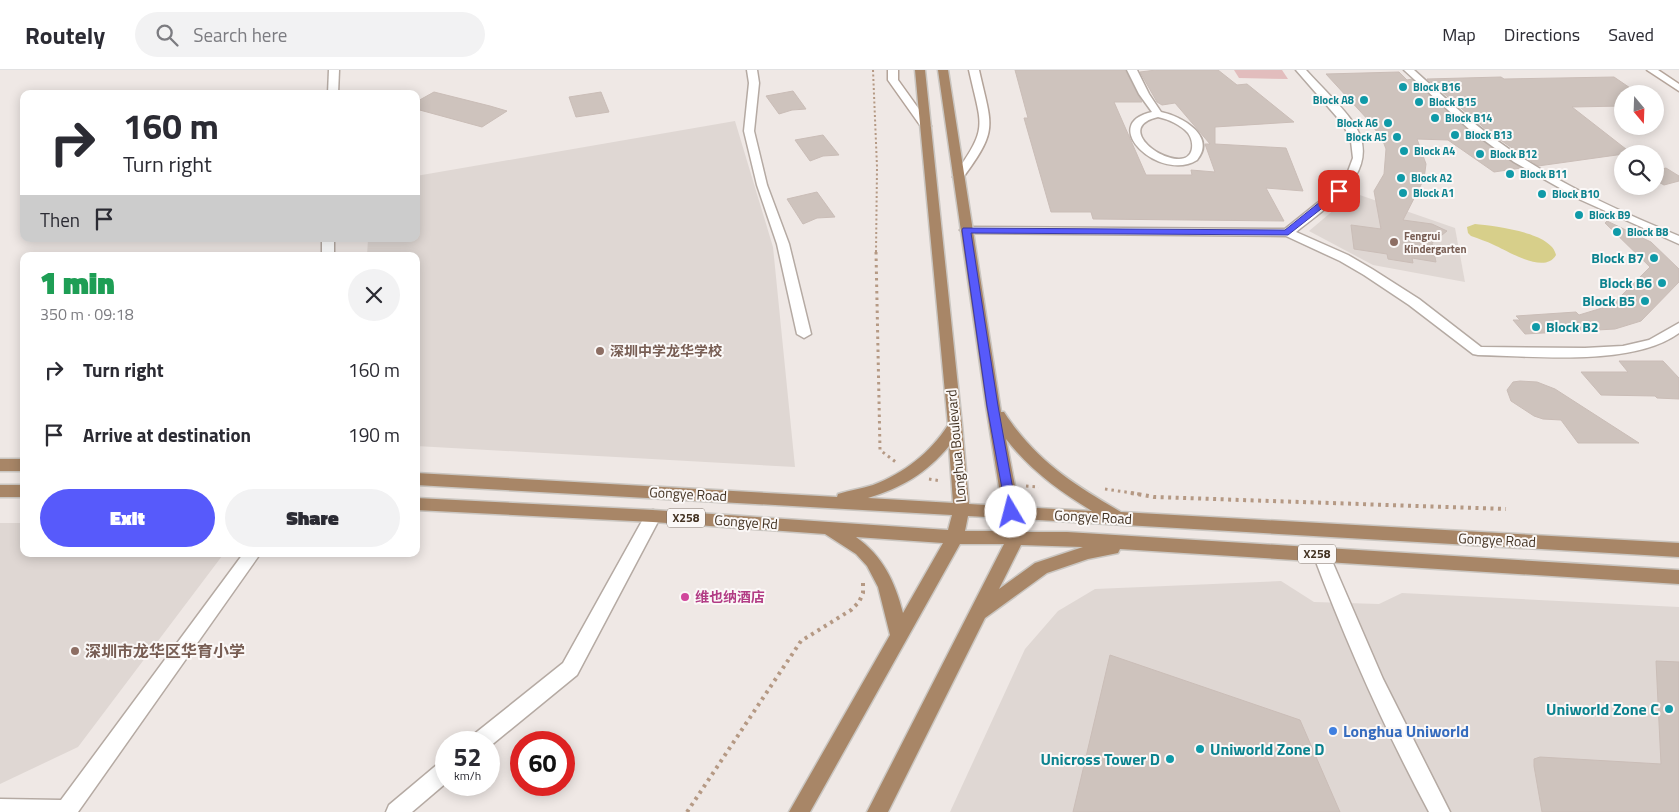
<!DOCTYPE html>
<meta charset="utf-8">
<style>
body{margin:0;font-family:"Titillium Web","Noto Sans SC",sans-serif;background:#f2f2f3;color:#2b2b33;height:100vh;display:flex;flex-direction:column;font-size:19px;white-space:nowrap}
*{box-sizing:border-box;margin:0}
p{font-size:16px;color:#7c7c81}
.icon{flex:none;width:28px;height:28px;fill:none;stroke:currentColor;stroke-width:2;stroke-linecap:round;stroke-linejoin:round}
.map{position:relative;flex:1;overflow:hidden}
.side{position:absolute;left:20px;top:182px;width:400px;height:305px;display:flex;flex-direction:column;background:#fff;border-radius:10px;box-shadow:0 2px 12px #0003}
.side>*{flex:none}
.hud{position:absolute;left:20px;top:20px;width:400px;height:152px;border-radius:10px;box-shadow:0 2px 12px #0003;background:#fff;color:#2b2b33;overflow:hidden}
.needle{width:32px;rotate:161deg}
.buttons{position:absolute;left:1614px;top:15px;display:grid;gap:10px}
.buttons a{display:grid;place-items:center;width:50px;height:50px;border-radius:50%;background:#fff;box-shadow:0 2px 12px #0003;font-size:25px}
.speed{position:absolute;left:435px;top:661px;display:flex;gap:10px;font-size:25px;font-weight:700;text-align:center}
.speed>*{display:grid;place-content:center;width:65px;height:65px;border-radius:50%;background:#fff;box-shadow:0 2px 12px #0003;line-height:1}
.speed small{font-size:12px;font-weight:400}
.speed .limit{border:8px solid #d22;background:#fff;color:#111}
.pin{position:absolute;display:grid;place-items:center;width:42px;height:42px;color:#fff;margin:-21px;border-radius:10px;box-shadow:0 2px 8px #0006}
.me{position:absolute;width:55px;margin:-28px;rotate:352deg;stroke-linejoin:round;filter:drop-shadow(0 0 4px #0008)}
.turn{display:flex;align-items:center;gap:18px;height:105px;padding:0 20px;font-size:22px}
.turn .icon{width:65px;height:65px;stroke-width:2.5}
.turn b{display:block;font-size:35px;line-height:42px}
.then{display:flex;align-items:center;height:48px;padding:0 20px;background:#0003;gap:10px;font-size:19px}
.round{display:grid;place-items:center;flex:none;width:52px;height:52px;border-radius:26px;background:#f2f2f3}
.overview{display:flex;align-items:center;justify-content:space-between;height:85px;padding:0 20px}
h1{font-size:30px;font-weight:800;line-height:38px;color:#1e9e55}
.button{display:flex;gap:10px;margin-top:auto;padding:10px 20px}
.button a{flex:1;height:58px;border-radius:30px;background:#575afb;color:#fff;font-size:20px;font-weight:800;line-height:58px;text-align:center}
.button a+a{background:#f2f2f3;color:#2b2b33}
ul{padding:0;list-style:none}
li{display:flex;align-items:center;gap:15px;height:65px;padding:0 20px}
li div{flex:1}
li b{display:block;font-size:19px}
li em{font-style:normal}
header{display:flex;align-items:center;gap:30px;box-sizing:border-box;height:70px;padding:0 25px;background:#fff;border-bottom:1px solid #e1e1e2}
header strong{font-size:24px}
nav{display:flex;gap:28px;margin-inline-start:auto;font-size:18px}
.search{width:350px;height:45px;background:#f2f2f3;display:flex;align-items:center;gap:12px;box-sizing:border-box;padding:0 18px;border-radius:28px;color:#7c7c81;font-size:19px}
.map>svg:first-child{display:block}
.built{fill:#dfd7d3}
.green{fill:#e2bdbd}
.water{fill:#d7cf8a}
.building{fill:#cec3bd;stroke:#cabdb7}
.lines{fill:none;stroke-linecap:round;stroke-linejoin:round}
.minor-casing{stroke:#b5aaa3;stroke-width:3}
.secondary-casing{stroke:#b4a49a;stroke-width:3}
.primary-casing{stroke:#cac6c1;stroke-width:3}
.path-far2{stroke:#b59984;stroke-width:2;stroke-dasharray:2 2.5;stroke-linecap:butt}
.path-far1{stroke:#b59984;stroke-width:3;stroke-dasharray:2.5 4;stroke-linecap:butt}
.path{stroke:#b59984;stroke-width:4;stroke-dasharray:3 4.5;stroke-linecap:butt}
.minor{fill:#fff;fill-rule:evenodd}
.secondary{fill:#fff;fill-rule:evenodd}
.primary{fill:#a88667;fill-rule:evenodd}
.route{fill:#575afb;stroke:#393aa3}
.culture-dot{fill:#0f9aa8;stroke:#fbf8f7;stroke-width:2}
.education-dot{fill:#8d6e63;stroke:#fbf8f7;stroke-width:2}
.hotel-dot{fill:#d1479c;stroke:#fbf8f7;stroke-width:2}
.shop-dot{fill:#3f7fe0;stroke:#fbf8f7;stroke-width:2}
.labels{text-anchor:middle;stroke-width:4;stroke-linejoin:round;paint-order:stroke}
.far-culture-label{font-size:11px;font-weight:bold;fill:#0d838f;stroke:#fbf8f7;text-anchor:start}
.far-education-label{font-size:11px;font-weight:bold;fill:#785e54;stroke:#fbf8f7;text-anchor:start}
.shield{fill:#fbf8f7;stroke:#7a6d62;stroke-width:1}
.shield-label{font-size:12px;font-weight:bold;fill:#433222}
.culture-label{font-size:14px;font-weight:bold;fill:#0d838f;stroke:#fbf8f7;text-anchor:end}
.education-label{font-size:14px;font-weight:bold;fill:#785e54;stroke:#fbf8f7;text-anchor:start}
.street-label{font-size:14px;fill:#433222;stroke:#fbf8f7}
.hotel-label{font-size:14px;font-weight:bold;fill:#b23c85;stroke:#fbf8f7;text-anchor:start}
.near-education-label{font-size:16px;font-weight:bold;fill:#785e54;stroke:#fbf8f7;text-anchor:start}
.near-culture-label{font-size:16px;font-weight:bold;fill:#0d838f;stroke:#fbf8f7;text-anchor:end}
.near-shop-label{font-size:16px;font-weight:bold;fill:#366cbe;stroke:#fbf8f7;text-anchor:start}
</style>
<header>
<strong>Routely</strong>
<div class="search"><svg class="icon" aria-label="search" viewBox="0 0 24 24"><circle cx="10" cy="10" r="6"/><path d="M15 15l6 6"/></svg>Search here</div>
<nav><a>Map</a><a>Directions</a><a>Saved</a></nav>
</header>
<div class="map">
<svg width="1679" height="742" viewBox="0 0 1679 742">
<rect width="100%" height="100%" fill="#efe8e5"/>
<!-- built -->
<g class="built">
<path d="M735,51L773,177L795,397L416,376V186H367L368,169H416V106Z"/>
<path d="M1354,123L1455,158L1465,212L1373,195L1309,161Z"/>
<path d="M0,453H24V484H221L222,486L78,677L0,714Z"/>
<path d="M1281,511L1314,532L1379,534L1402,523L1679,537V742H950L1025,579L1058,541L1095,519Z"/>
</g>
<!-- green -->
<path class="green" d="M1234,0H1282L1288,9L1239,8Z"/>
<!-- water -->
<path class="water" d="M1475,154C1494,156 1552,162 1556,185C1545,205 1508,181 1494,175C1486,171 1479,169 1471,166L1468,163L1467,157Z"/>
<!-- building -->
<g class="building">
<path d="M1015,0H1125L1142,32H1114L1146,105H1192L1191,100L1215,102L1205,74H1210L1175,33L1162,35L1157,32L1140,2L1156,0H1218L1237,15L1247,14L1294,52L1215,57V74L1286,78L1303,121L1266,118L1284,151L1093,149L1091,142H1051L1024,48H1028Z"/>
<path d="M1399,2L1407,10L1412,9L1469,61L1521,98L1494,102L1448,70L1417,69L1426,94L1424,109L1403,150L1432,154L1447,161L1432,173L1436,192L1412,188L1413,193L1388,189L1387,184L1354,179L1351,155L1381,159L1374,121L1384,104L1386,79L1383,71L1370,52L1326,4Z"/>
<path d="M1501,7L1504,9L1614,7L1639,24H1622V36L1572,37L1631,83L1538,96L1489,62L1427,9Z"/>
<path d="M793,21L806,39L792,40L779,44L766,26Z"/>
<path d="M434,22L490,36L507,41L482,57L416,39V32Z"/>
<path d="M601,22L609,42L576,47L569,27Z"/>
<path d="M823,65L839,85L823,86L810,91L795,70Z"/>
<path d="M1666,98L1679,106V111L1664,115L1655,110V101Z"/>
<path d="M817,122L835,147L817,148L803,154L787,129Z"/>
<path d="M1607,151L1651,172L1679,199V212L1641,251L1615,259L1525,264L1513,250H1520L1516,246L1576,242L1579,245L1612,235L1650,197L1605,153Z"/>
<path d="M1619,291H1663L1679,308V329L1657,328L1655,326L1601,325L1581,302H1628Z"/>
<path d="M1520,311L1537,312L1555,319L1639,373H1578L1561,350L1543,349L1534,346L1511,331L1507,320L1513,312Z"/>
<path d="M1110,585L1300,650L1340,742H1073Z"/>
<path d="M1656,591L1679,592V742H1542L1534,696V689L1540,687L1661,694Z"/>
</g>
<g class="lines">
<defs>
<g id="minor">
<path d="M329,0H339L338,24H328Z"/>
<path d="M747,0H757L759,13L754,61L767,115L789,174L811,264L804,268L797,264L777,174L757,115L744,61L749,13Z"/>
<path d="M1127,0H1137L1149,24L1161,42C1181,46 1217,66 1197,90C1160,113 1097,54 1152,42L1139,24ZM1158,47C1168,49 1181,55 1188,63C1195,73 1194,89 1179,89C1155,89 1118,56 1158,47Z"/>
<path d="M1296,0H1306C1321,17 1339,33 1352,51C1387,100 1329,135 1296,162L1348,185L1372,199L1419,229L1481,277L1585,278L1623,276L1649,270L1679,253V263C1633,297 1535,286 1478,285L1473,284L1409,235L1364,205L1340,191L1286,166L966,163L960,160L966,157L1285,159L1335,119L1347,104L1353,88L1351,71L1343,54Z"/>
<path d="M1404,0H1414C1442,25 1469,51 1499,72C1554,112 1616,140 1679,166V174L1581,130L1514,92L1470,60Z"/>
<rect x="322" y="169" width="12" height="17"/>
<path d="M653,440L659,442L661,446L577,605L489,677V672H470L473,665L563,593L647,442Z"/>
<path d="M1321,477L1327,479L1329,484L1383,609L1450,742H1429C1384,658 1346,572 1313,484L1315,479Z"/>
<path d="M243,484H260L78,742H0V729L61,730Z"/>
<path d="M446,690V713L412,742H386L389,735L439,693Z"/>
</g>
<g id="secondary">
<path d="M888,0H898V10L931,56L930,58H922L888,10Z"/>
<path d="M969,0H979C992,58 999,59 962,109L958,110L953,107C989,56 982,59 969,0Z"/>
<path d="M1647,0H1658L1679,14V21Z"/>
</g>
<g id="primary">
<path d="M915,0H925L962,355L969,434L1002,436L986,336L938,0H948L1001,342H1004C1035,390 1073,414 1121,442L1679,473V487L1021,449L1023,462H1067L1679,500V514L1120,479L1118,483L1088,489L1047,503L985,548L888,742H867L1004,474H960L810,742H789L890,565L878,517L867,496L856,484L825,464L653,452L416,440V428L653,440L948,460L952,445L416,415V403L837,427L838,424C850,420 861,419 873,415C904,403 930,383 948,355ZM1006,369C1030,400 1059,421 1092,441L1019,437ZM949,376L953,433L868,428C901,418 927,403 949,376ZM968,446L1004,448L1007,461H965ZM856,467L943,473L903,543C895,512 883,486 856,467ZM1021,475L1083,477L1035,493L999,519Z"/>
<rect x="0" y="389" width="24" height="12"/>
<rect x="0" y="415" width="24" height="12"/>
</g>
</defs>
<!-- minor casing -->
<use href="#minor" class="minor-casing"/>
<!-- secondary casing -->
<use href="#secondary" class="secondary-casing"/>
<!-- primary casing -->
<use href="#primary" class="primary-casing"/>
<!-- path-far2 -->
<path class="path-far2" d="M873,0L877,97L876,183"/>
<!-- path-far1 -->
<g class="path-far1">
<path d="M876,182L880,380L897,393"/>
<path d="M929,409L941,411"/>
<path d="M1026,416L1039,417"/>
<path d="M1105,419L1139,424"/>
</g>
<!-- path -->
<g class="path">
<path d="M1131,423L1154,427L1506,439"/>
<path d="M687,742L801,571L851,540L859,532L863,523V512"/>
</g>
<!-- minor -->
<use href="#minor" class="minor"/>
<!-- secondary -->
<use href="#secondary" class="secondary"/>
<!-- primary -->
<use href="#primary" class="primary"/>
</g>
<!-- route -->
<path class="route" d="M1336,119L1344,121L1288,165L971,163L998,336L1017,442L1016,446H1007L987,336L962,160L963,158L1285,160Z"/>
<!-- markers -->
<g class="culture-dot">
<circle cx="1403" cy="17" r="5"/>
<circle cx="1364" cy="30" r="5"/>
<circle cx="1419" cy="32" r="5"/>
<circle cx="1435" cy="48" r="5"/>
<circle cx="1388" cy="53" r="5"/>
<circle cx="1455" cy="65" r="5"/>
<circle cx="1397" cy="67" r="5"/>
<circle cx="1404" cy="81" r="5"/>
<circle cx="1480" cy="84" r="5"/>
<circle cx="1510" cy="104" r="5"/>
<circle cx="1401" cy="108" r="5"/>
<circle cx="1403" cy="123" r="5"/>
<circle cx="1542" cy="124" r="5"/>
<circle cx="1579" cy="145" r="5"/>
<circle cx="1617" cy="162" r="5"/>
<circle cx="1654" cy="188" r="5"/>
<circle cx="1662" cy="213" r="5"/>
<circle cx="1645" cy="231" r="5"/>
<circle cx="1536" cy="257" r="5"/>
<circle cx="1669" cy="639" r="5"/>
<circle cx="1200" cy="679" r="5"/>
<circle cx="1170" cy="689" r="5"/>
</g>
<g class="education-dot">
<circle cx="1394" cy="172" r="5"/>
<circle cx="600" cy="281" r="5"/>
<circle cx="75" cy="581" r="5"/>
</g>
<circle class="hotel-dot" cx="685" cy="527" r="5"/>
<circle class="shop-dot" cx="1333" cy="661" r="5"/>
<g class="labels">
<!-- far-culture labels -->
<g class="far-culture-label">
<text x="1413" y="21">Block B16</text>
<text x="1354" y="34" text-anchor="end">Block A8</text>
<text x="1429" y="36">Block B15</text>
<text x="1445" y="52">Block B14</text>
<text x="1378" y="57" text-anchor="end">Block A6</text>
<text x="1465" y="69">Block B13</text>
<text x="1387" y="71" text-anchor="end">Block A5</text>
<text x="1414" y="85">Block A4</text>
<text x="1490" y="88">Block B12</text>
<text x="1520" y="108">Block B11</text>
<text x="1411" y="112">Block A2</text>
<text x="1413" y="127">Block A1</text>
<text x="1552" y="128">Block B10</text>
<text x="1589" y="149">Block B9</text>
<text x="1627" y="166">Block B8</text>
</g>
<!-- far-education labels -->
<g class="far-education-label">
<text x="1404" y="170">Fengrui<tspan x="1404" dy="13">Kindergarten</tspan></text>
</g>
<!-- shield labels -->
<g class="shield">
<rect x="667" y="438.5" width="38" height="19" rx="4"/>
<rect x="1298" y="474.5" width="38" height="19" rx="4"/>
</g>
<g class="shield-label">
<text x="686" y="452">X258</text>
<text x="1317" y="488">X258</text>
</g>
<!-- culture labels -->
<g class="culture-label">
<text x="1644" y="193">Block B7</text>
<text x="1652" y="218">Block B6</text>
<text x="1635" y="236">Block B5</text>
<text x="1546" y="262" text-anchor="start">Block B2</text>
</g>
<!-- education labels -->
<g class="education-label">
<text x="610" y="286">深圳中学龙华学校</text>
</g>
<!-- street labels -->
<g class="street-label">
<text transform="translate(956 376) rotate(-95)" y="5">Longhua Boulevard</text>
<text transform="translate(688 424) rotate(3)" y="5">Gongye Road</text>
<text transform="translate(1093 447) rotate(3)" y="5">Gongye Road</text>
<text transform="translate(746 452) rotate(4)" y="5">Gongye Rd</text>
<text transform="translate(1497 470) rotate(3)" y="5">Gongye Road</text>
</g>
<!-- hotel labels -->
<g class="hotel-label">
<text x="695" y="532">维也纳酒店</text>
</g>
<!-- near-education labels -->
<g class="near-education-label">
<text x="85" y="587">深圳市龙华区华育小学</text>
</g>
<!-- near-culture labels -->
<g class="near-culture-label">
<text x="1659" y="645">Uniworld Zone C</text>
<text x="1210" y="685" text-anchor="start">Uniworld Zone D</text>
<text x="1160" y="695">Unicross Tower D</text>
</g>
<!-- near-shop labels -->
<g class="near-shop-label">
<text x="1343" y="667">Longhua Uniworld</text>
</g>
</g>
</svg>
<div class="buttons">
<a><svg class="needle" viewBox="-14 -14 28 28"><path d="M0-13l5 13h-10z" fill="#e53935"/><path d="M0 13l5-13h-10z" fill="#7c7c81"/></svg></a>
<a><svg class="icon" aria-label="search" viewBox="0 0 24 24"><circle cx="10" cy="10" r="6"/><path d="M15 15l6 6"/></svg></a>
</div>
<div class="speed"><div>52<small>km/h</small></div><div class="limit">60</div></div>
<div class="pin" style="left:1339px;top:121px;background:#d93025"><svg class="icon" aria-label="arrive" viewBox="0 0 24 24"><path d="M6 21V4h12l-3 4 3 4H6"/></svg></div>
<svg class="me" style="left:1011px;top:442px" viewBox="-20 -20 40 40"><circle r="19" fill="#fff"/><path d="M0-13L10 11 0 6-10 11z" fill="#575afb"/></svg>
<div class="hud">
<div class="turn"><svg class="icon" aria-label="right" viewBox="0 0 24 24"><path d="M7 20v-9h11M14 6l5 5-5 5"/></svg><div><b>160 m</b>Turn right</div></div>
<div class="then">Then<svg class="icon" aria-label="arrive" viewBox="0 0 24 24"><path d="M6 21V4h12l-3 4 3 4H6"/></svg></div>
</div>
<section class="side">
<div class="overview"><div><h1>1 min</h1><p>350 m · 09:18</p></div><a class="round"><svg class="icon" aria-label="close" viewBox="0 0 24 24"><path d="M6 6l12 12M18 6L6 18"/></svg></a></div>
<ul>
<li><svg class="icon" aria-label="right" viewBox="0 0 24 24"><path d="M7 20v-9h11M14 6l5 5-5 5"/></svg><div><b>Turn right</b></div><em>160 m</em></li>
<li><svg class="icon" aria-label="arrive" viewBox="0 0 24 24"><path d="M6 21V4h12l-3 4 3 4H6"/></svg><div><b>Arrive at destination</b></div><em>190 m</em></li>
</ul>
<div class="button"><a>Exit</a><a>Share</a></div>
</section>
</div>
